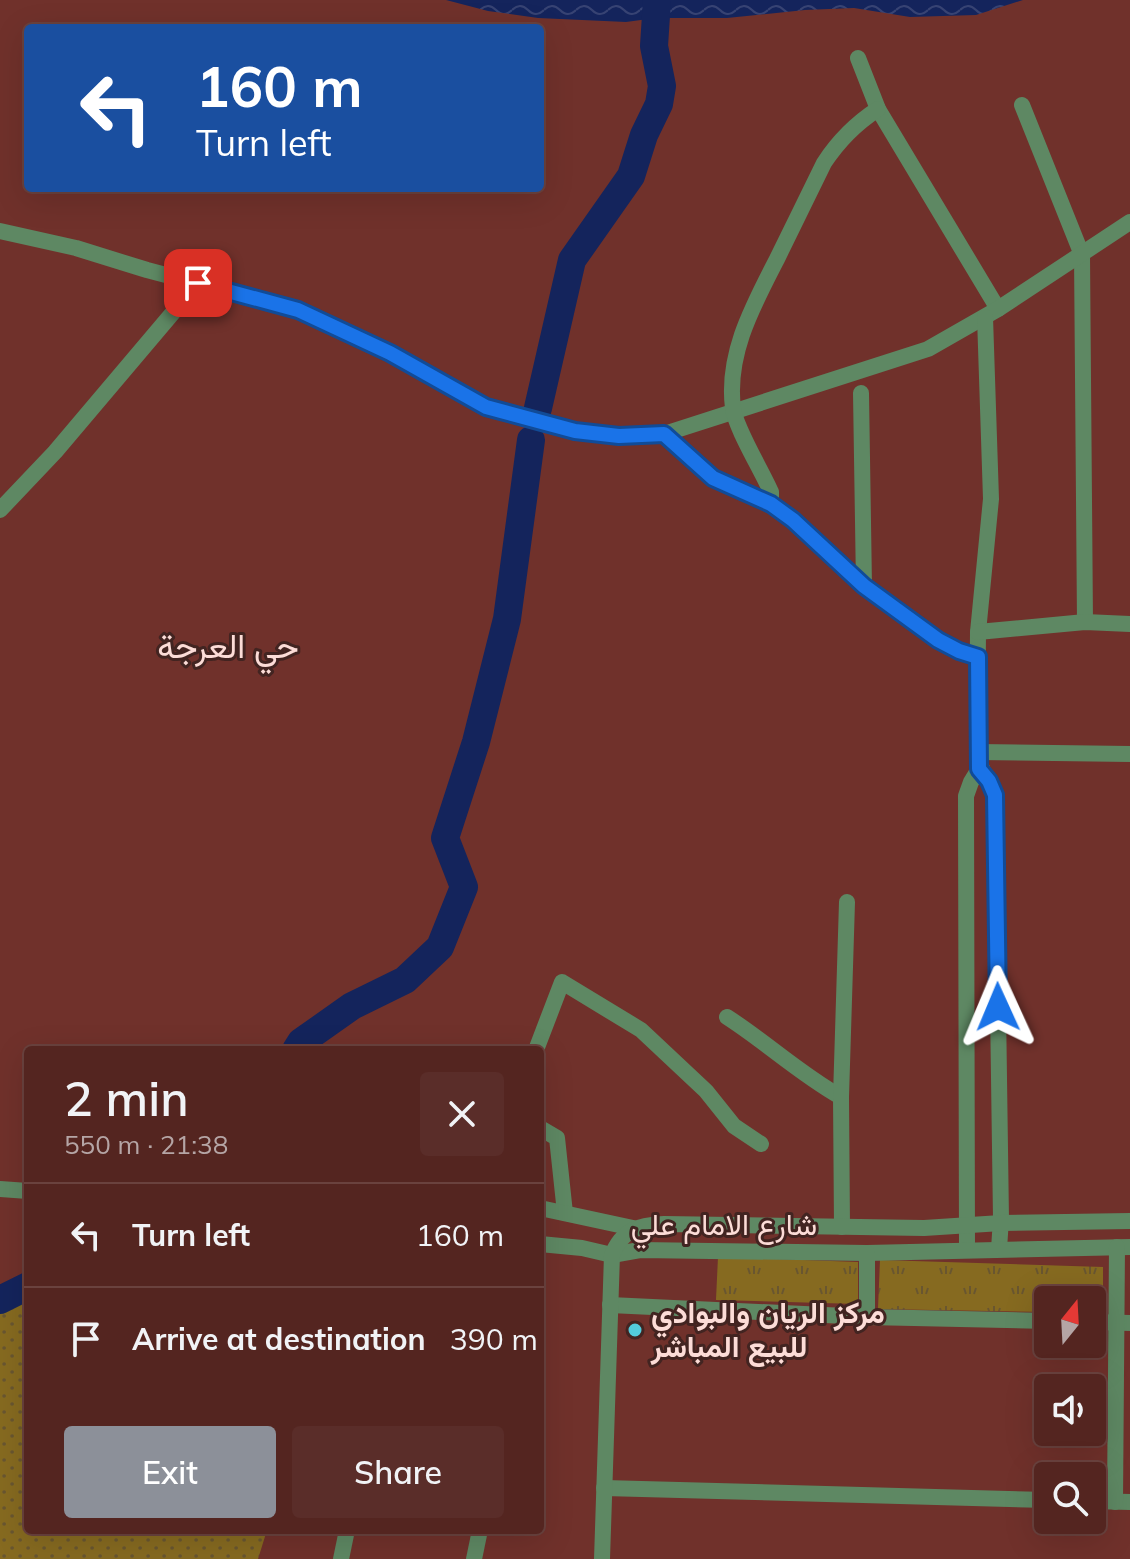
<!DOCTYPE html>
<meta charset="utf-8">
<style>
body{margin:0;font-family:Mulish,Vazirmatn,sans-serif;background:#5a2d29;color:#f1f3f6;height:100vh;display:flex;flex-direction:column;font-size:30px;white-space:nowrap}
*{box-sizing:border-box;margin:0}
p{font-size:26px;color:#b5a5a5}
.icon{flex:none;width:44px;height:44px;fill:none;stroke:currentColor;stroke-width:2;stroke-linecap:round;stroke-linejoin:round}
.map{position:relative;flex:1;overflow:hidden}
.drawer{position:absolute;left:24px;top:1046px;width:520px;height:488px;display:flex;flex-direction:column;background:#542520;border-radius:8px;box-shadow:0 8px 32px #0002,0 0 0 2px #6a423e}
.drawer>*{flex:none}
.hud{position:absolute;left:24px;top:24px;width:520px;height:168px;border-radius:8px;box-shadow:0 8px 32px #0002,0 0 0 2px #6a423e;background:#1a4fa0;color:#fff;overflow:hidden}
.needle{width:52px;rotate:18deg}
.buttons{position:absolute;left:1034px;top:1286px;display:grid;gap:16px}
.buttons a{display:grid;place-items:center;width:72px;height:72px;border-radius:8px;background:#542520;box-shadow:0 8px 32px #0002,0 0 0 2px #6a423e;font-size:40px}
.pin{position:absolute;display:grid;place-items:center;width:68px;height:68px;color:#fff;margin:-34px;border-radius:16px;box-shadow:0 4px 12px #0006}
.me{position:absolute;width:88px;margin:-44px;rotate:359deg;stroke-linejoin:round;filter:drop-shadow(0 0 6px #0008)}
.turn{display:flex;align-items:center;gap:28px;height:168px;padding:0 40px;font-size:36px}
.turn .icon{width:104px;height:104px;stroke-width:2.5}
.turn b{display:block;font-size:56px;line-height:68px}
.round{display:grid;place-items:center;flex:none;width:84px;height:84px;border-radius:8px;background:#5a2d29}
.head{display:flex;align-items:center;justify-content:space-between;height:136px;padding:0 40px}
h1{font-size:48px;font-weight:600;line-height:60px}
.button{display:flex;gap:16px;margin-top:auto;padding:16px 40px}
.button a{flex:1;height:92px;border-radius:8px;background:#8c9099;color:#fff;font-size:32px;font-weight:600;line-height:92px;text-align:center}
.button a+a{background:#5a2d29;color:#f1f3f6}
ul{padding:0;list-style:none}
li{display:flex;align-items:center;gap:24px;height:104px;padding:0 40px;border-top:2px solid #6a423e}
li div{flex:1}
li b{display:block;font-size:30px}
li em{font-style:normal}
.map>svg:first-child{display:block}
.park{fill:url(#park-tufts)}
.garden{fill:url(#garden-dots)}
.water{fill:url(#water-waves)}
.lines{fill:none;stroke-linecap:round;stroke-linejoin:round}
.river{stroke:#14245c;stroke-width:28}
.minor{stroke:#5e8863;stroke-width:16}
.route-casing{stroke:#114b97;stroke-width:20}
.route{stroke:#1a73e8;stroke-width:14}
.poi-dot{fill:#53cbdb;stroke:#422421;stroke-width:3}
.labels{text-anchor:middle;stroke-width:6;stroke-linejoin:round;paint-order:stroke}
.street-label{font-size:30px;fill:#fcdcd7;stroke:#422421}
.poi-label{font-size:30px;font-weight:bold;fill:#fcdcd7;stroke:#422421;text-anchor:start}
.quarter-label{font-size:34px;fill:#fcdcd7;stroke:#422421}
</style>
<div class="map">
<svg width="1130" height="1559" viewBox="0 0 1130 1559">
<defs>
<pattern id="park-tufts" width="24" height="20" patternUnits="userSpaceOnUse" patternTransform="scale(2)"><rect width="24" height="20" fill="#866a20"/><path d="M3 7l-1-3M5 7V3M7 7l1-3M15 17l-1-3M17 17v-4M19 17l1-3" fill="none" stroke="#695630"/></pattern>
<pattern id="garden-dots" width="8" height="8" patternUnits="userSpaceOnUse" patternTransform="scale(2)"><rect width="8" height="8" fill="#866a20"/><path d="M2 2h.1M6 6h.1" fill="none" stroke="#695630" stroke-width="1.8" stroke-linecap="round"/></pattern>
<pattern id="water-waves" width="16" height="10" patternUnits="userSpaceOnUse" patternTransform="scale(2)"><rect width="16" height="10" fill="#14245c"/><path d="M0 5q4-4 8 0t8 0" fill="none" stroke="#374373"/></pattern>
</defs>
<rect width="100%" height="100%" fill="#70312b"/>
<!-- park -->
<g class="park">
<path d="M718,1257L858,1262V1304L716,1300Z"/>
<path d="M880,1260L1103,1267V1313H1092V1300H1048V1312L878,1309Z"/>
</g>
<!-- garden -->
<path class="garden" d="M28,1286V1530H267L258,1559H0V1300Z"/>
<!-- water -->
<path class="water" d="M446,0H1023L976,15L910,17L854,8L805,10L727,18H656L626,22L538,18L488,11Z"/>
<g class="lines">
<!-- river -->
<g class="river">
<path d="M538,408L572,260L631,176L644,135L659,104L662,86L654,46L657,0"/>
<path d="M296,1050L301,1042L352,1006L405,980L440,947L464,887L445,838L476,742L507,619L531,440"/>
<path d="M0,1300L28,1286"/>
</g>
<!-- minor -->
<g class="minor">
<path d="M858,58L878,109L998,309"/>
<path d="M1022,105L1082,255L1085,622"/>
<path d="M0,231L76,248L147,270L298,310L390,353L486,407L575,431L619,436L664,434L928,349L998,309L1130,222"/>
<path d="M985,317L991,499L978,632L977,752C979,770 989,778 995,795L1001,1219L999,1249"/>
<path d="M861,393L864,586"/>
<path d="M664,434L713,478L771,504L793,520L864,586L938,640L959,651L978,657"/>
<path d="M771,504V492C762,471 735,427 733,408C726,353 754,304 778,257C793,226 809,194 824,163C839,140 855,124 878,109"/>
<path d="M0,510L55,452L198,283"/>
<path d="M978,632L1085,622L1130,624"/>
<path d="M977,752L1130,754"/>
<path d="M727,1017C766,1042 800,1074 841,1097"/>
<path d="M536,1050L562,982L641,1030L706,1091L734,1126L761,1144"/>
<path d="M540,1128L557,1138L565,1213"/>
<path d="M0,1189L28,1191"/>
<path d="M540,1208L633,1228"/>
<path d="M842,1227L841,1097L847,902"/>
<path d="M540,1244L582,1248L612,1255"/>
<path d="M967,1250L966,796L971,782L979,769"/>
<path d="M612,1255L640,1250L867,1253L1130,1247"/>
<path d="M610,1305L867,1317L1048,1321"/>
<path d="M867,1317V1253"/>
<path d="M1092,1322L1130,1323"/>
<path d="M604,1488L1048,1500"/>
<path d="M1092,1501L1130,1502"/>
<path d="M1115,1502L1117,1247"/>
<path d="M341,1559L347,1530"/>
<path d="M474,1559L480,1530"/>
<path d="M602,1559L612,1255C622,1230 638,1225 664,1224L924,1228L1001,1223L1130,1221"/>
</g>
</g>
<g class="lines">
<defs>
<path id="route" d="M198,283L298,310L390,353L486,407L575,431L619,436L664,434L713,478L771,504L793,520L864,586L938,640L959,651L978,657L979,769L989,781L995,795L998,1007"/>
</defs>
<!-- route casing -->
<use href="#route" class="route-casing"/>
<!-- route -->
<use href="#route" class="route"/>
</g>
<!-- markers -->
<circle class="poi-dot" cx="635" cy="1330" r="8"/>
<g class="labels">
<!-- street labels -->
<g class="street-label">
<text x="724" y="1235">شارع الامام علي</text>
</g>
<!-- poi labels -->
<g class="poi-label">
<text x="651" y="1323">مركز الريان والبوادي<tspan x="651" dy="34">للبيع المباشر</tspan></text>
</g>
<!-- quarter labels -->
<g class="quarter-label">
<text x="228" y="658">حي العرجة</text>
</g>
</g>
</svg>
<div class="buttons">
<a><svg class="needle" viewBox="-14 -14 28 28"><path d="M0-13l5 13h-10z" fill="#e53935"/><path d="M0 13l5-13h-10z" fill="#b5a5a5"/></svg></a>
<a><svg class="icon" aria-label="sound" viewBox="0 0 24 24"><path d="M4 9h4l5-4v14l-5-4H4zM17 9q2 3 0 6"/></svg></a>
<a><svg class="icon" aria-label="search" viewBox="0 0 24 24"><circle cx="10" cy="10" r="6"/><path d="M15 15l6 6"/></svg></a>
</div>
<div class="pin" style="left:198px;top:283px;background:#d93025"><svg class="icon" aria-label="arrive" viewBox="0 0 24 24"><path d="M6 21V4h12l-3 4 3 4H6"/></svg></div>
<svg class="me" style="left:998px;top:1007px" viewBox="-20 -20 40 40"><path d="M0-17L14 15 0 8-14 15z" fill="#1a73e8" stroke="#fff" stroke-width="4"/></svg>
<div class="hud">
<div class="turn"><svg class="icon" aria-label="left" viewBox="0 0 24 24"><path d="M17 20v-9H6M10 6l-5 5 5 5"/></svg><div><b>160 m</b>Turn left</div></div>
</div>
<section class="drawer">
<div class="head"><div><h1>2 min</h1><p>550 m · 21:38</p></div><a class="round"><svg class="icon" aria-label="close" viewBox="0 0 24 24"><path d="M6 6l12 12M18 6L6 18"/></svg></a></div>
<ul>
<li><svg class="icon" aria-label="left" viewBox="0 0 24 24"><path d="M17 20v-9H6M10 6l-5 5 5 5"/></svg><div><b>Turn left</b></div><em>160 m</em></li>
<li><svg class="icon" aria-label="arrive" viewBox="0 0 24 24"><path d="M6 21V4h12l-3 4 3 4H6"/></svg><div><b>Arrive at destination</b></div><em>390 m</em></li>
</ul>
<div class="button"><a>Exit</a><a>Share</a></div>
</section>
</div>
